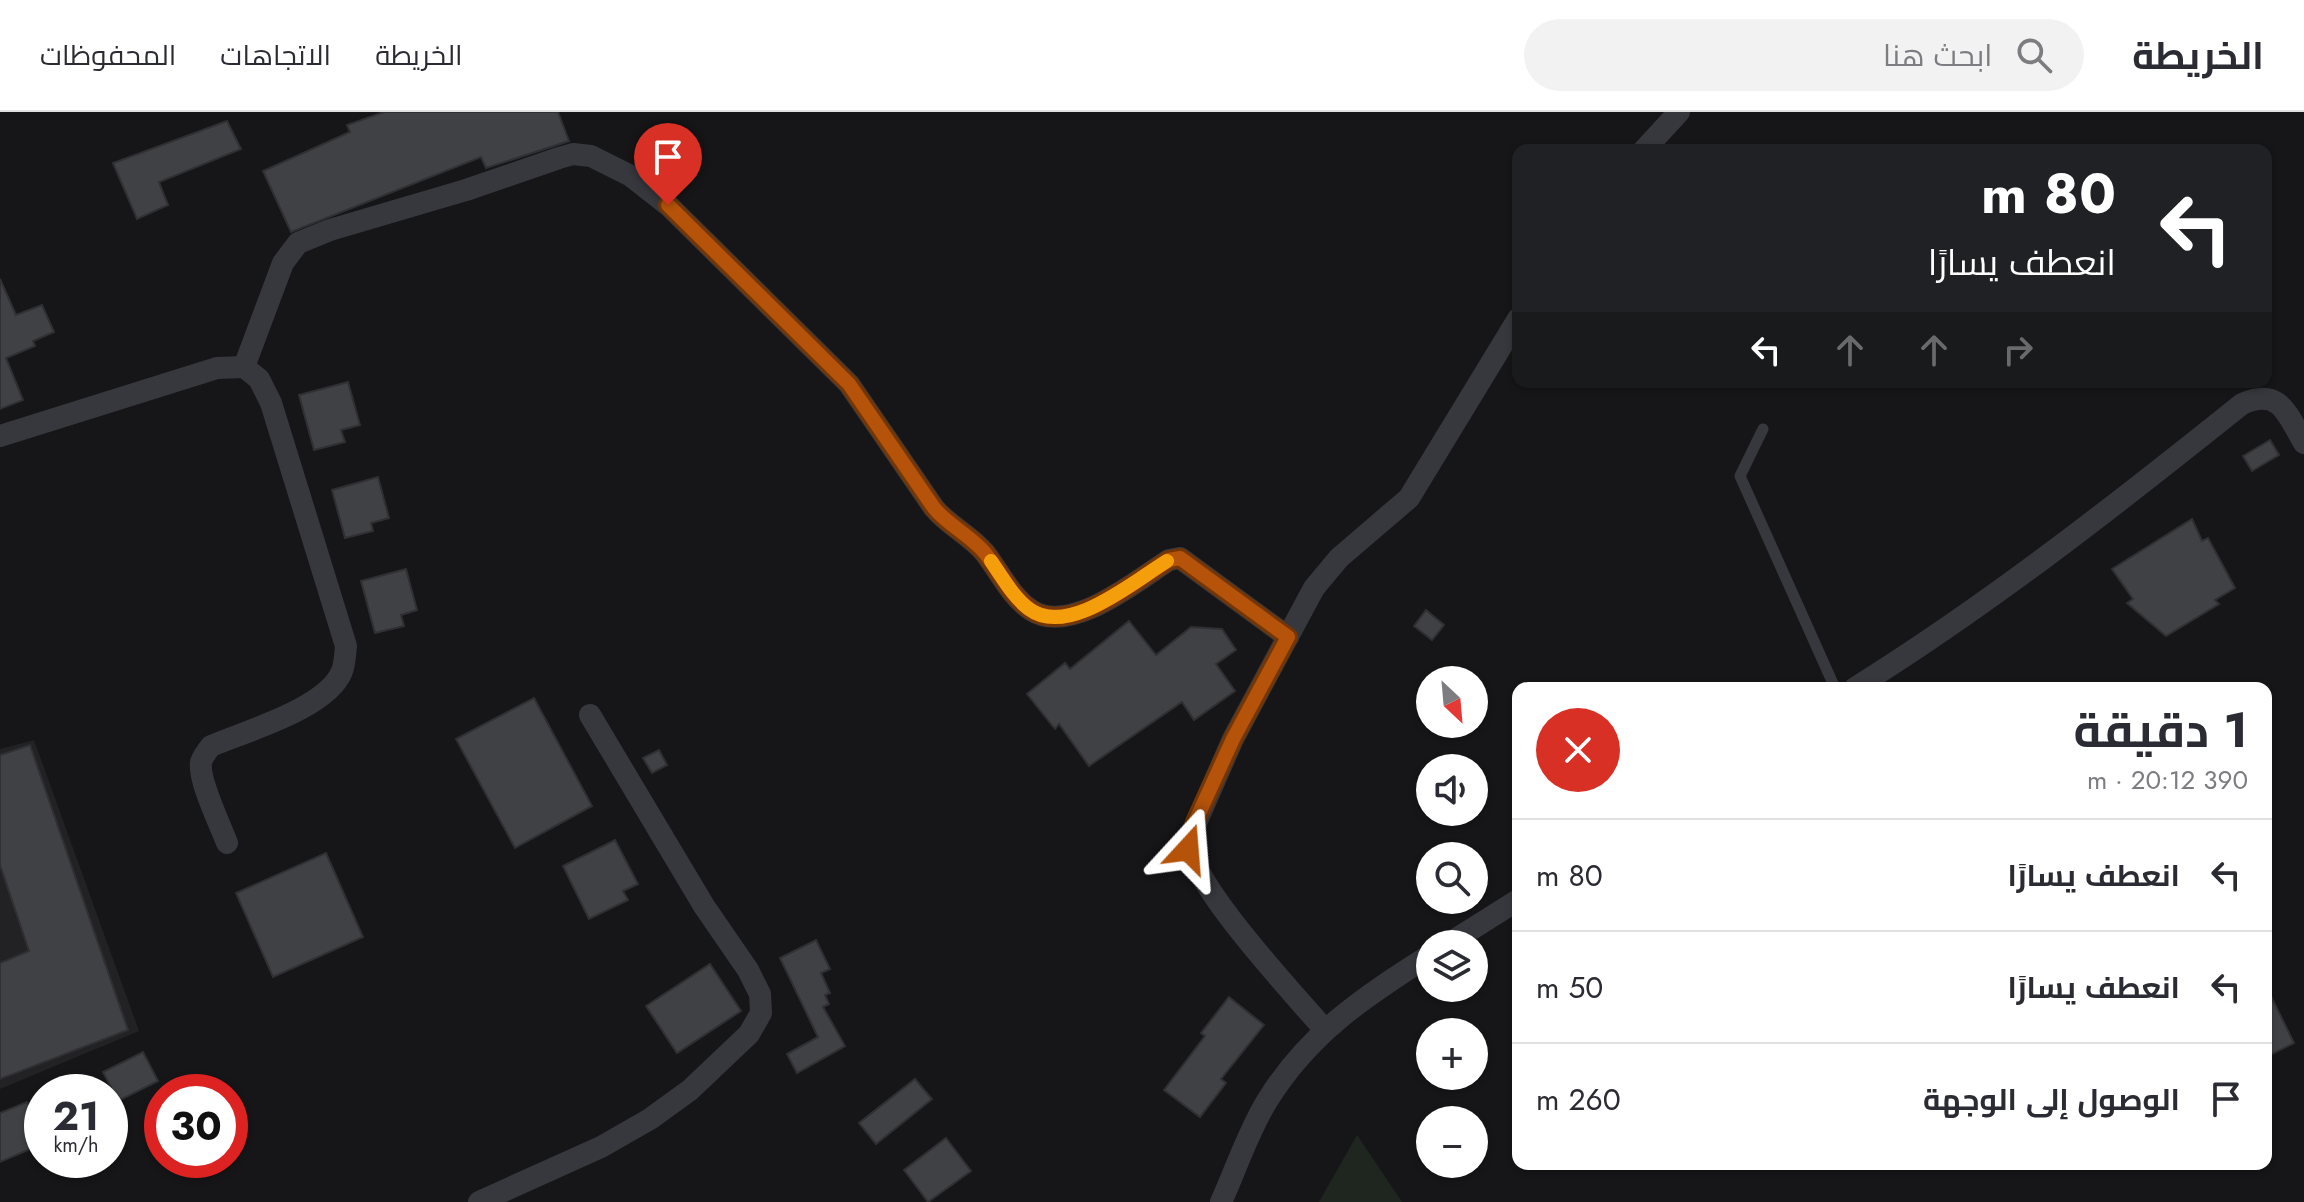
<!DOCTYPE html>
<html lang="ar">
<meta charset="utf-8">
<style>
body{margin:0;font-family:Jost,Cairo,sans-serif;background:#f2f2f3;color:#2b2b33;direction:rtl;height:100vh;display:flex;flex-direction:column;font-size:30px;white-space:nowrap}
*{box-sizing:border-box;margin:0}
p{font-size:26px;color:#7c7c81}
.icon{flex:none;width:44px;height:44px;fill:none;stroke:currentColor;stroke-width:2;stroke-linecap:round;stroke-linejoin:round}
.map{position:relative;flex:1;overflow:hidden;direction:ltr}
.panel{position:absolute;left:1512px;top:570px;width:760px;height:488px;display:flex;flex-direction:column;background:#fff;border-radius:16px;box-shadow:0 2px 6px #0004;direction:rtl}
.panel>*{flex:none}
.top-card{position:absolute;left:1512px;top:32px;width:760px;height:244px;border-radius:16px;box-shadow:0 2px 6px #0004;direction:rtl;background:#202124;color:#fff;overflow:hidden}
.needle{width:52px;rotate:154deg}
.buttons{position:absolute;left:1416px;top:554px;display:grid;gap:16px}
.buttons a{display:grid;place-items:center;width:72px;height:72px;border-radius:50%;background:#fff;box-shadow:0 2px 6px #0004;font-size:40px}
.speed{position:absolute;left:24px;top:962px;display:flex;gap:16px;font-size:40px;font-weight:700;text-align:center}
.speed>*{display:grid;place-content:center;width:104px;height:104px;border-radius:50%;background:#fff;box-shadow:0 2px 6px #0004;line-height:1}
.speed small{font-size:20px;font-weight:400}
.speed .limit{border:12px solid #d22;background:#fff;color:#111}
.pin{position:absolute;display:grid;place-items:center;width:68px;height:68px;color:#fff;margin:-82px -34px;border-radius:50% 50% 50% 0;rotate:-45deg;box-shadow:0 0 8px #0007}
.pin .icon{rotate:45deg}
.me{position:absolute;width:88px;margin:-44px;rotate:19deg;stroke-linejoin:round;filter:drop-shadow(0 0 6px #0008)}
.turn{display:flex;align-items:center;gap:28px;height:168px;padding:0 24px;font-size:36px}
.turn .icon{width:104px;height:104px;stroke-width:2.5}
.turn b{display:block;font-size:56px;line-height:68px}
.lanes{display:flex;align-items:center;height:76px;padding:0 24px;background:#0003;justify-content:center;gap:40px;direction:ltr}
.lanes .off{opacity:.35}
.round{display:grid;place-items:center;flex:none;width:84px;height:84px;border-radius:42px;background:#f2f2f3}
.summary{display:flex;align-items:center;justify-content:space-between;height:136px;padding:0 24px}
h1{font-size:48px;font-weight:700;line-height:60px}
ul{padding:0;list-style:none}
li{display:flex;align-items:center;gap:24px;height:112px;padding:0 24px;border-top:2px solid #e1e1e2}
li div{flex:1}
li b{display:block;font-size:30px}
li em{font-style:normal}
header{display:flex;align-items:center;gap:48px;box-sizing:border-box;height:112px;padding:0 40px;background:#fff;border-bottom:2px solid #e1e1e2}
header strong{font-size:38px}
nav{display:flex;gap:44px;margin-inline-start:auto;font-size:28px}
.search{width:560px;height:72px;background:#f2f2f3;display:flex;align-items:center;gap:20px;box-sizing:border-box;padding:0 28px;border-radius:44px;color:#7c7c81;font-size:30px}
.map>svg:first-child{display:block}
.built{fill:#222225}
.green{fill:#1e261f}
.building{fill:#404145;stroke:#303034;stroke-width:2}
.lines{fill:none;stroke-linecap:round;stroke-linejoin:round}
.lane{stroke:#37383d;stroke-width:11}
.street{stroke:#37383d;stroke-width:22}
.route-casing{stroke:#753606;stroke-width:20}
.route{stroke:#b45309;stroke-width:14}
.slow{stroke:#f59e0b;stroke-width:14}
</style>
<header>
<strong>الخريطة</strong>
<div class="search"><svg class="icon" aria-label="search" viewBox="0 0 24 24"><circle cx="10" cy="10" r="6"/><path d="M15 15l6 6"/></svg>ابحث هنا</div>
<nav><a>الخريطة</a><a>الاتجاهات</a><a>المحفوظات</a></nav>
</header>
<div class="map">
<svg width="2304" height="1090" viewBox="0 0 2304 1090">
<rect width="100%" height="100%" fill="#161618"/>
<!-- built -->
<path class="built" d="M34,628L139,919L0,977V637Z"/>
<!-- green -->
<path class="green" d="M1357,1023L1402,1090H1319Z"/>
<!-- building -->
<g class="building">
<path d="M384,0H558L569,29L486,56L481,45L291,120L263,59L350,20L347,13Z"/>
<path d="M227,9L241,37L159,70L168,93L137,107L113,51Z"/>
<path d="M0,167L16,203L42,193L54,220L33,229L35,234L6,246L23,288L0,297Z"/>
<path d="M348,270L360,313L341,318L345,330L314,338L299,283Z"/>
<path d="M2270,328L2279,343L2252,359L2243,344Z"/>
<path d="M378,365L389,406L371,411L373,419L345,426L332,378Z"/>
<path d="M2192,407L2202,429L2208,426L2235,476L2215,488L2219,492L2166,524L2127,491L2133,487L2112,457Z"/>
<path d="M406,457L417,498L401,503L404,514L375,521L361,469Z"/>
<path d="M1426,498L1444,513L1432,528L1414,514Z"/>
<path d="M1129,509L1156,543L1191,515L1222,517L1236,538L1216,552L1235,579L1194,608L1182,590L1089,654L1059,612L1055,617L1027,582L1065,551L1070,557Z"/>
<path d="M534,586L592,694L515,736L456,627Z"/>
<path d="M30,633L128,918L0,967V851L29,839L0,753V643Z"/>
<path d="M659,638L667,653L652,661L643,646Z"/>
<path d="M615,728L638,772L623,779L628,788L589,807L563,754Z"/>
<path d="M326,741L363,825L273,865L236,781Z"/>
<path d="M816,828L830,857L821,861L830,881L825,883L829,892L823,895L845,934L797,961L787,942L818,925L780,846Z"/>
<path d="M710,852L741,899L677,941L646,894Z"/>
<path d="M2266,874L2294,931L2266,945Z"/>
<path d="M1229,885L1264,913L1221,967L1226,971L1200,1005L1164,978L1205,924L1201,921Z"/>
<path d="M143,940L158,969L118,989L103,960Z"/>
<path d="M915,967L932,987L876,1032L859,1011Z"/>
<path d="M27,990L42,1024V1032L0,1050V1001Z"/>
<path d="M946,1026L971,1059L928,1090L904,1058Z"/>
</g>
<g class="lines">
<!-- lane -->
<path class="lane" d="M1763,317L1740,364L1835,576"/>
<!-- street -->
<g class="street">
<path d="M1644,38L1679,0"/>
<path d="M244,255L283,151L298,131L330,118L466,78L559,46L573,42L591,44L631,64L668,93L849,272L934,396C949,414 970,423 985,441C999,459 1011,485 1031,498C1070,524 1136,469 1169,448L1180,446L1288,525"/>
<path d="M0,324L217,256L244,255L259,267L271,291L346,534C345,542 345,552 342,559C328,596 246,619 211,634C207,639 203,644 201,650C198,668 220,712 227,731"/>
<path d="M1855,576C1991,491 2117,392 2242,292C2280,275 2287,302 2304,331"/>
<path d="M1448,832L1518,788"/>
<path d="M1324,917C1296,884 1183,764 1189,727L1233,627L1314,476L1339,446L1409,386L1518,207"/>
<path d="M479,1090L601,1035L650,1007L690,978L749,922L761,901L760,882L748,858L704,794L590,603"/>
<path d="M1221,1090C1236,1057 1248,1020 1267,989C1309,921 1364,885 1430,843"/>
</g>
</g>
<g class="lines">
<defs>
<path id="route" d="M668,93L849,272L934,396C949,414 970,423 985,441C999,459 1011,485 1031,498C1070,524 1135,469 1169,448L1180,446L1288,525L1233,627L1195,710L1188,737"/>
</defs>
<!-- route casing -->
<use href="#route" class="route-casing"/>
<!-- route -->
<use href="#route" class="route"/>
<!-- slow -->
<path class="slow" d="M991,449C1002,465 1014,486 1029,497C1068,526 1134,469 1167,449"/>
</g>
</svg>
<div class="buttons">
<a><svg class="needle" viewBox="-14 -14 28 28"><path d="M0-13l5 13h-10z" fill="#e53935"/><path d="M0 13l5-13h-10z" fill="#7c7c81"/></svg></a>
<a><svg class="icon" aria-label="sound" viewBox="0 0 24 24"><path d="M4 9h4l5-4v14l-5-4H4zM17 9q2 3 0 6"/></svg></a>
<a><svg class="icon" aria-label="search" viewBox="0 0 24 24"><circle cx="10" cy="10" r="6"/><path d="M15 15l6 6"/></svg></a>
<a><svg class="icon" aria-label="layers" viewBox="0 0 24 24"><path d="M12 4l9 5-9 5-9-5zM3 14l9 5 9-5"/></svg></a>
<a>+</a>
<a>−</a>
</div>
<div class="speed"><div>21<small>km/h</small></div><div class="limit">30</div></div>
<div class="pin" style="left:668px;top:93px;background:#d93025"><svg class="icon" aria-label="arrive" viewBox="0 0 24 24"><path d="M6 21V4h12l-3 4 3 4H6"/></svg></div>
<svg class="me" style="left:1188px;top:737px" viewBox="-20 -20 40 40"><path d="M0-17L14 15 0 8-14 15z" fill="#b45309" stroke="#fff" stroke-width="4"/></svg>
<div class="top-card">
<div class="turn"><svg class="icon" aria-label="left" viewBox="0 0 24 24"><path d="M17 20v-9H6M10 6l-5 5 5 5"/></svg><div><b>80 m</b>انعطف يسارًا</div></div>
<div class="lanes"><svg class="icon" aria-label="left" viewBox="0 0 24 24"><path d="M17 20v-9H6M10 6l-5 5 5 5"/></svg><svg class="icon off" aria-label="ahead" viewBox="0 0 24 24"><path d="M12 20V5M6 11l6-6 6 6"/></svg><svg class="icon off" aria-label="ahead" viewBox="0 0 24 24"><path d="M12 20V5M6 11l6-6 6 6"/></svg><svg class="icon off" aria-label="right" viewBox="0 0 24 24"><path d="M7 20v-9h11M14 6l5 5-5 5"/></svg></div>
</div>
<section class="panel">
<div class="summary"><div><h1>1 دقيقة</h1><p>390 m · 20:12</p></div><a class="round" style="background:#d93025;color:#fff"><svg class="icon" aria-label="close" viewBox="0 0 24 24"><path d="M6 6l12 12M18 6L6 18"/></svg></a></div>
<ul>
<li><svg class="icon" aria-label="left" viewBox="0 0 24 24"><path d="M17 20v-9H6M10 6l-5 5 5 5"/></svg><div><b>انعطف يسارًا</b></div><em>80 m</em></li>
<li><svg class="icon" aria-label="left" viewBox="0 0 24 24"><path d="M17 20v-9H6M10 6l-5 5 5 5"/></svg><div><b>انعطف يسارًا</b></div><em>50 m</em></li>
<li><svg class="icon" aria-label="arrive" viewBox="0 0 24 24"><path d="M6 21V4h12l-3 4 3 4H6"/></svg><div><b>الوصول إلى الوجهة</b></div><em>260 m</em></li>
</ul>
</section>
</div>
